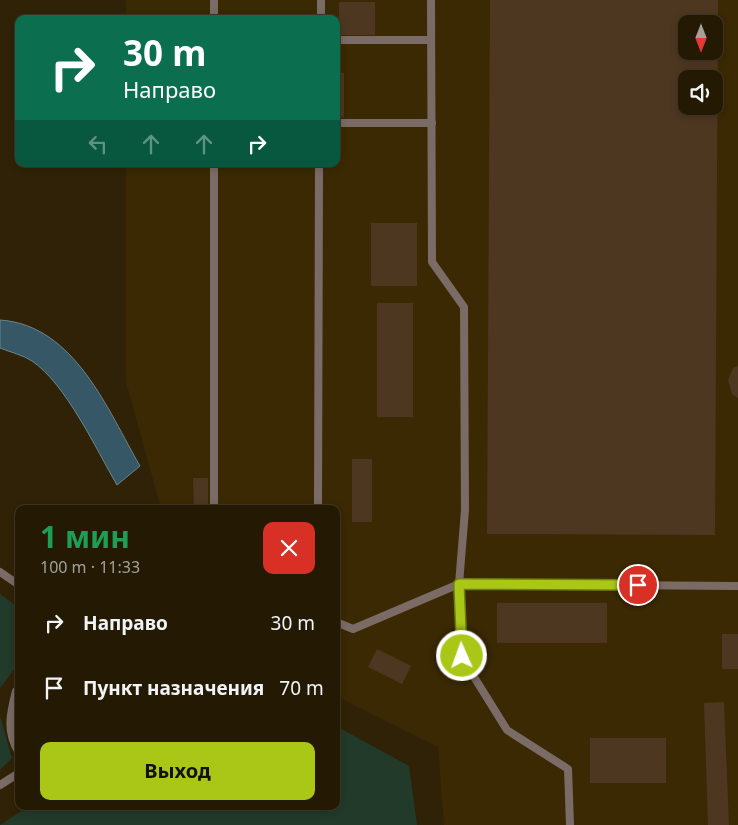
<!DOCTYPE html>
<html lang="ru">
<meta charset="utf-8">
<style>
body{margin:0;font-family:"Noto Sans",sans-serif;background:#2c230e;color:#f1f3f6;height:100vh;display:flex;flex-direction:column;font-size:19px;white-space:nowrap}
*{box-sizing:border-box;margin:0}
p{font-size:16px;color:#a3a19a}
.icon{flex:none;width:28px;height:28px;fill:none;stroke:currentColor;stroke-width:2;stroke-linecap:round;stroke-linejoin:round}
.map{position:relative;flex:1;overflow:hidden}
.drawer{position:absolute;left:15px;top:505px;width:325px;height:305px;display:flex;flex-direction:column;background:#241a04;border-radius:10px;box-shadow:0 2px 8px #0003,0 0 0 1px #413826}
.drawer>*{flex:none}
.guide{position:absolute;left:15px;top:15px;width:325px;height:152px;border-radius:10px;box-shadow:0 2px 8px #0003,0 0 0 1px #413826;background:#0b6e4f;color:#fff;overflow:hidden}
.needle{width:32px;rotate:180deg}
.controls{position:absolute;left:678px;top:15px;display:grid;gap:10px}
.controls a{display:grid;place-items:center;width:45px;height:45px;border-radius:10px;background:#241a04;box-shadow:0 2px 8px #0003,0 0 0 1px #413826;font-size:25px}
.pin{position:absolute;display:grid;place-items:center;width:42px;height:42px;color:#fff;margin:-21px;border:2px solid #fff;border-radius:50%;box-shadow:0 1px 5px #0007}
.me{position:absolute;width:55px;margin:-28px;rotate:358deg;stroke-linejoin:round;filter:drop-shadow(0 0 4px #0008)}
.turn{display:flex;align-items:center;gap:18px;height:105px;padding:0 25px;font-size:22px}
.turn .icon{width:65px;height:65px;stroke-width:2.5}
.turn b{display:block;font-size:35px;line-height:42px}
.lanes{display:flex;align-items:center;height:48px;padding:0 25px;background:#0003;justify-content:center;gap:25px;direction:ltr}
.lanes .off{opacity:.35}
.round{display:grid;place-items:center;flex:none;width:52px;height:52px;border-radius:10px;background:#2c230e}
.headline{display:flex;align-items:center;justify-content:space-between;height:85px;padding:0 25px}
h1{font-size:30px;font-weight:700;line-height:38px;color:#1e9e55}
.button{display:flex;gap:10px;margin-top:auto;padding:10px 25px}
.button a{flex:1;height:58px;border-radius:10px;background:#aac718;color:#111;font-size:20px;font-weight:700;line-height:58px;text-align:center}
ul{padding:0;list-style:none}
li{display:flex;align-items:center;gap:15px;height:65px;padding:0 25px}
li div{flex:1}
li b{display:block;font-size:19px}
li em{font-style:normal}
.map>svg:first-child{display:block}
.built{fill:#3a2903;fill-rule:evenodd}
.green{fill:#223a2a}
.water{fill:#355766;stroke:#6f8489}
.building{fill:#4d3721;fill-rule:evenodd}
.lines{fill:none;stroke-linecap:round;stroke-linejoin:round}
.lane{stroke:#7b6b67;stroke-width:8}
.route-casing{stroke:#6e8110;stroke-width:12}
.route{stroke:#aac718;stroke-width:9}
</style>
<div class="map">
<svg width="738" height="825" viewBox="0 0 738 825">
<rect width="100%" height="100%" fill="#302206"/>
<!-- built -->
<path class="built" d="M126,0H738V825H444L438,747L336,696V509H161L126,382V164H336V19H126ZM686,24H714V51H686ZM686,79H714V106H686Z"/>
<!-- green -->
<g class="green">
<path d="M0,594L19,608V663L0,688Z"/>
<path d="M0,716L12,758L0,770Z"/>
<path d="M336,726L409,766L417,825H0L29,806H336Z"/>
</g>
<!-- water -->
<path class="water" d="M0,320C75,325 108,411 140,466L117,485C96,449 66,384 32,361C23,355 10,352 0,348Z"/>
<!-- building -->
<g class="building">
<path d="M490,0H718L715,535L487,534ZM686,24H714V51H686ZM686,79H714V106H686Z"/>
<rect x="339" y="2" width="36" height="33"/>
<rect x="336" y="73" width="8" height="44"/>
<rect x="371" y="223" width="46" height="63"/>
<rect x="377" y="303" width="36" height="114"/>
<path d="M738,366V398L732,394L728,380L733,368Z"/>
<rect x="352" y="459" width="20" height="63"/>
<path d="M193,478H208V509H194Z"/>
<rect x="497" y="603" width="110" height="40"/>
<rect x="722" y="634" width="16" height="35"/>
<path d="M377,649L411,666L402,684L368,667Z"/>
<path d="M724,702L729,825H708L704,703Z"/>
<rect x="590" y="738" width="76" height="45"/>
</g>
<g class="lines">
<!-- lane -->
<g class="lane">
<path d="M214,0V19"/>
<path d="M431,0L432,262L464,307L465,510L459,584L738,586"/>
<path d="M321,19V0"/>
<path d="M340,40H431"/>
<path d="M336,123H432"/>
<path d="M214,164V509"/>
<path d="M318,509L319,164"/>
<path d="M0,572L19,585"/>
<path d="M336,622L353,629L459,584L461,656L507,730L568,769L570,825"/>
<path d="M19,688L16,691C10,714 6,732 19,753"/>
<path d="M0,785L19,773"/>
</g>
</g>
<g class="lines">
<defs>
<path id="route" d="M462,656L459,584L638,585"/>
</defs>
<!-- route casing -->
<use href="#route" class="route-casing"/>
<!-- route -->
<use href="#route" class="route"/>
</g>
</svg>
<div class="controls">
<a><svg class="needle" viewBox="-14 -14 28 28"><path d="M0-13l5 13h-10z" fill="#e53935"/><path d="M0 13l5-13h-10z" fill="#a3a19a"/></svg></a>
<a><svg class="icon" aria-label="sound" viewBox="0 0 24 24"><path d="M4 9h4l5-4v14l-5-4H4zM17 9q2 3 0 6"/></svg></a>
</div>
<div class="pin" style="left:638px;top:585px;background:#d93025"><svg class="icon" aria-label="arrive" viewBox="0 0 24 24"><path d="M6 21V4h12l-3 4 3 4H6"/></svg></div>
<svg class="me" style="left:462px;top:656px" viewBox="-20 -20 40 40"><circle r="17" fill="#aac718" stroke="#fff" stroke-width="3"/><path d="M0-11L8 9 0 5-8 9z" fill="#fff"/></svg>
<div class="guide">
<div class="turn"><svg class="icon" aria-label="right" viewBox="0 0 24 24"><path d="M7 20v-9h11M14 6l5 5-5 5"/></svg><div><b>30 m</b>Направо</div></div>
<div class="lanes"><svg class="icon off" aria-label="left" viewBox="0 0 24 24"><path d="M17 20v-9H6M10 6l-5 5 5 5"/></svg><svg class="icon off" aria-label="ahead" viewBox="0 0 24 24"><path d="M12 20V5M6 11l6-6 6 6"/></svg><svg class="icon off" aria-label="ahead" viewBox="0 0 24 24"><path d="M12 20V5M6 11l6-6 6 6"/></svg><svg class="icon" aria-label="right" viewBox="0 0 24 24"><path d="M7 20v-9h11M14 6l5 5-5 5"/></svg></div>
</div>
<section class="drawer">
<div class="headline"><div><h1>1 мин</h1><p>100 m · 11:33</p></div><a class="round" style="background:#d93025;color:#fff"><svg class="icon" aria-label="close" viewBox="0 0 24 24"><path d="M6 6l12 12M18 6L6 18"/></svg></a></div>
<ul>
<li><svg class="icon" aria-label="right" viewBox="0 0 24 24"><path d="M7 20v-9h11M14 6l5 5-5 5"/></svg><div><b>Направо</b></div><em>30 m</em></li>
<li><svg class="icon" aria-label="arrive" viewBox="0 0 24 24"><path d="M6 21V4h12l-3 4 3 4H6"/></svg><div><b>Пункт назначения</b></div><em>70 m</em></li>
</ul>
<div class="button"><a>Выход</a></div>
</section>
</div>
